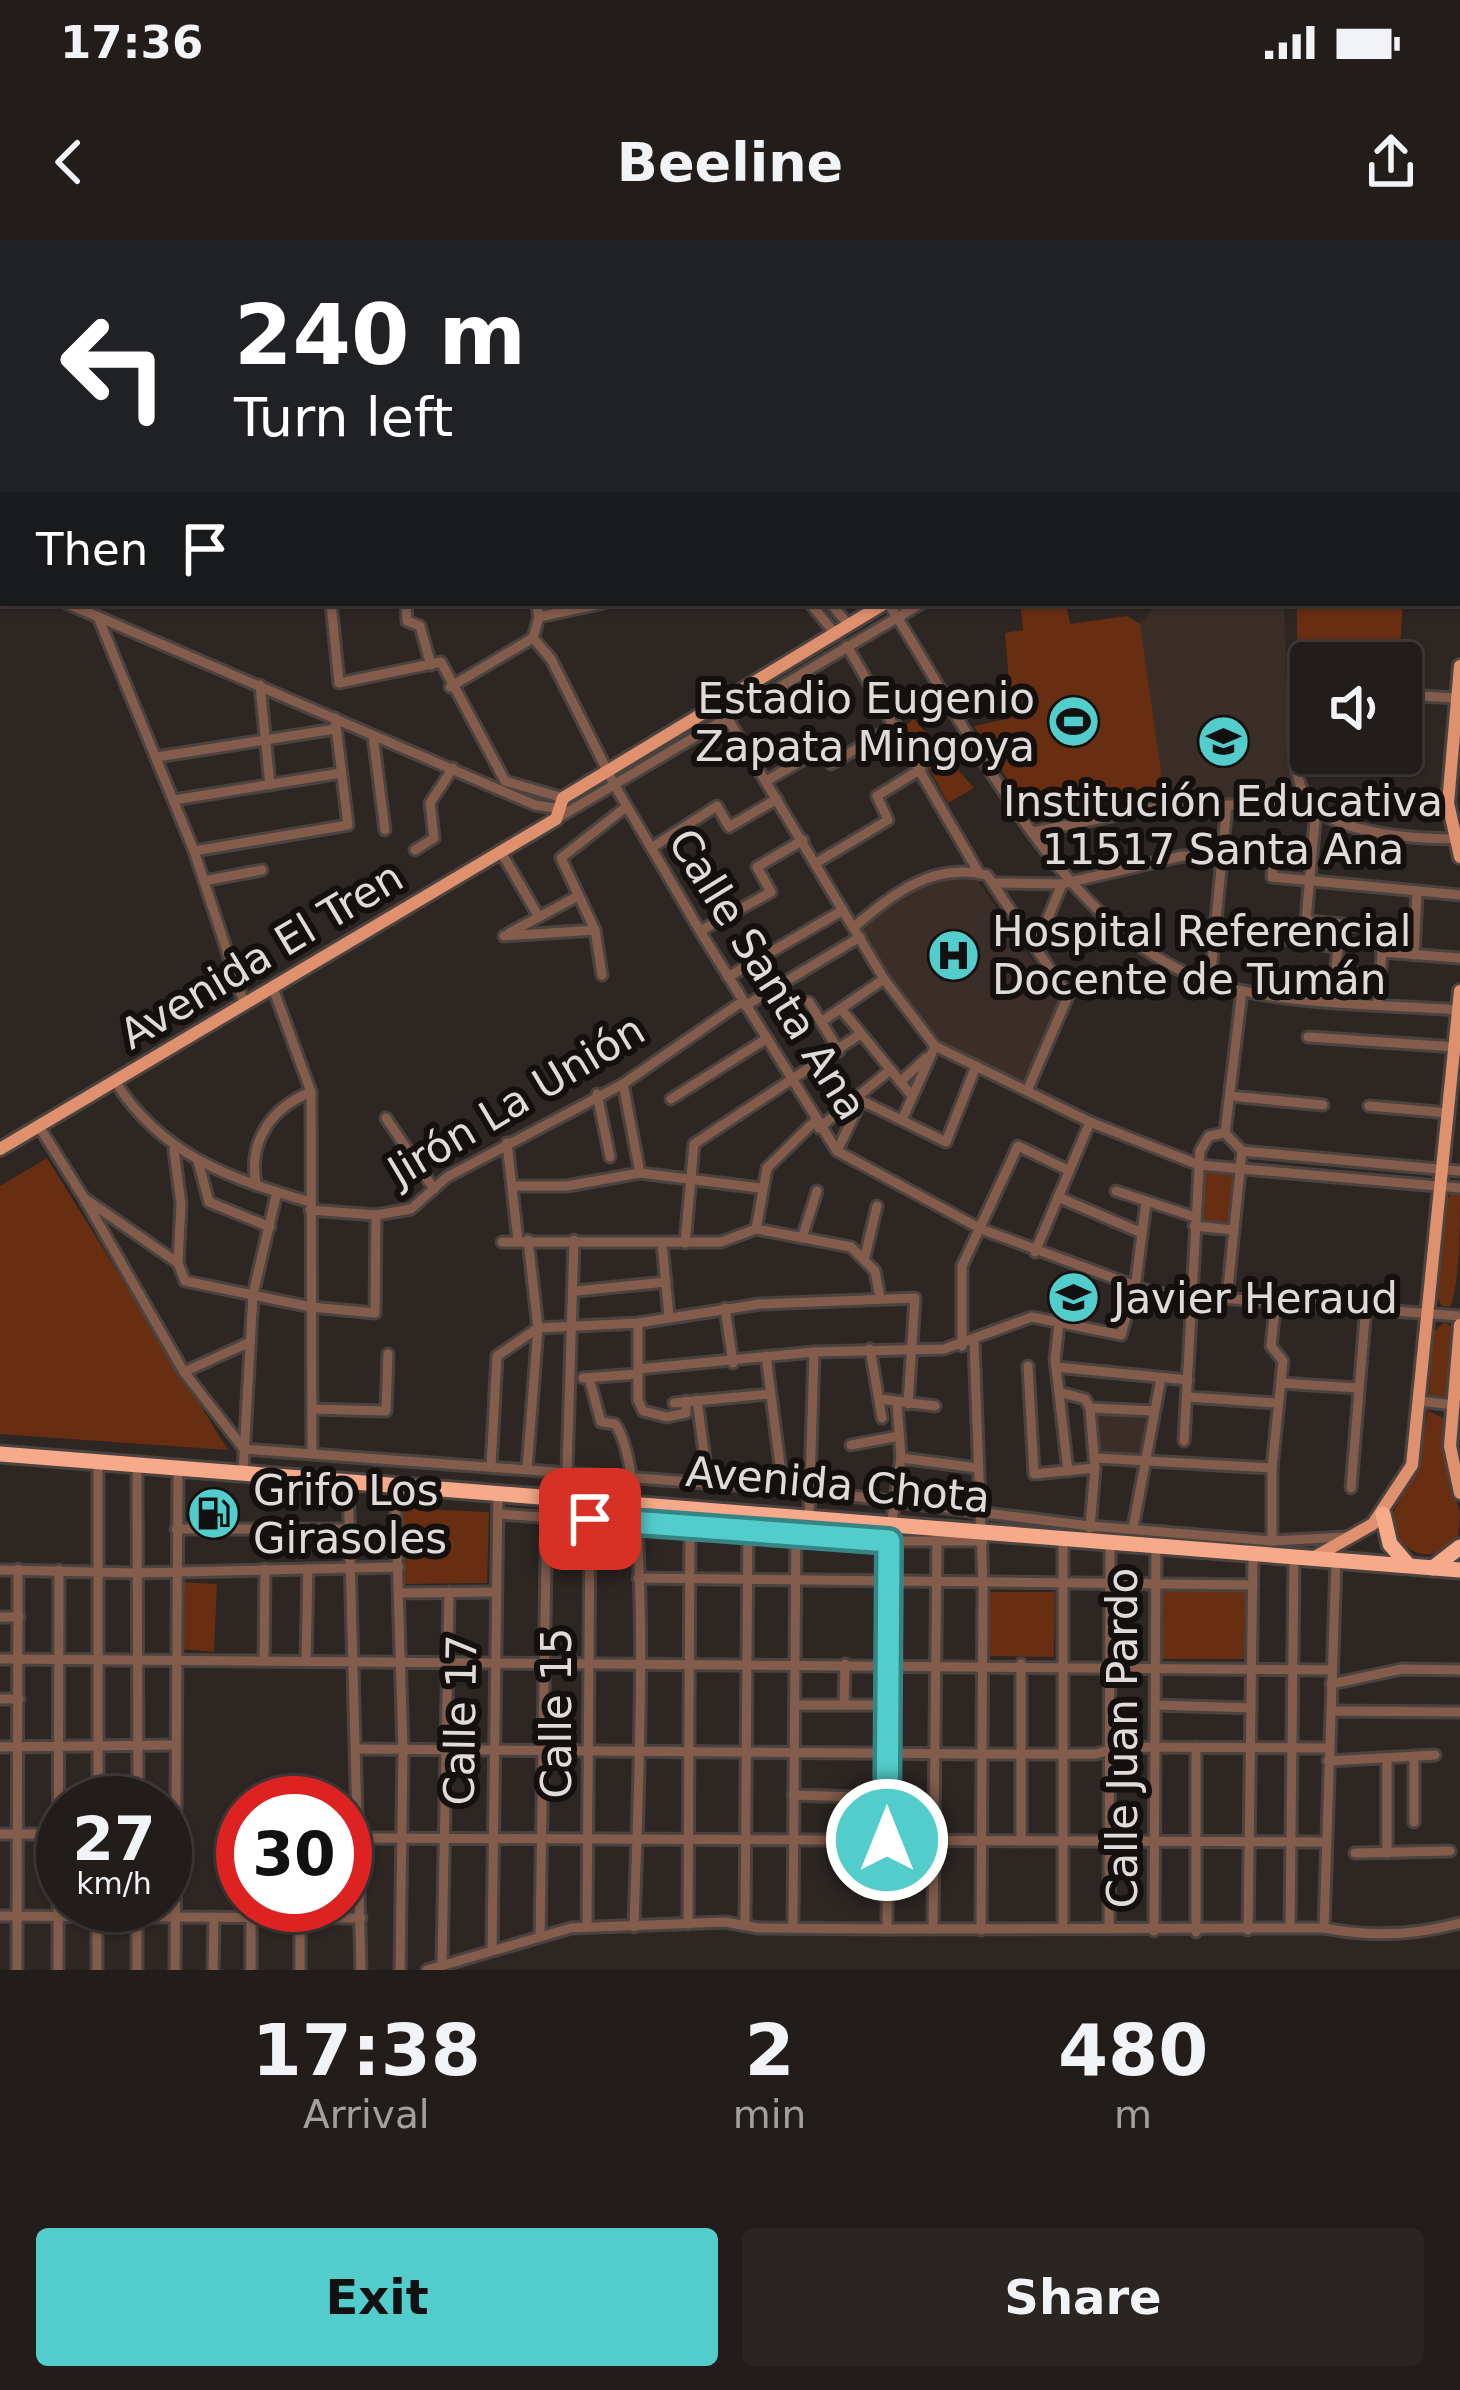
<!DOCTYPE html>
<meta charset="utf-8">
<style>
body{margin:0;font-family:"DejaVu Sans",sans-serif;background:#2a2523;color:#f1f3f6;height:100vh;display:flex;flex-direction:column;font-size:45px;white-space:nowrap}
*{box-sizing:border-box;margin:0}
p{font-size:39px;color:#a2a1a2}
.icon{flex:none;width:66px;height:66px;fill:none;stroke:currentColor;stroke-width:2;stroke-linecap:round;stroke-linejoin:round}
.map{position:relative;height:1730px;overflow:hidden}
.sheet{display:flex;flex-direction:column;background:#221c1a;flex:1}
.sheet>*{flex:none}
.hud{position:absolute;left:0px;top:0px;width:1461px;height:366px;box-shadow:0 3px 9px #0004,0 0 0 3px #3f3a39;background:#202124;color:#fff;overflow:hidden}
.fabs{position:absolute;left:1290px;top:402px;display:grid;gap:24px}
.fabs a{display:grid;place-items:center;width:132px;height:132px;border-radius:12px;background:#221c1a;box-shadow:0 3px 9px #0004,0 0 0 3px #3f3a39;font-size:60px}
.speed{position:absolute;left:36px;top:1536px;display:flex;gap:24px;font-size:60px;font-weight:700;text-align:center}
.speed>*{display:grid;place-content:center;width:156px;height:156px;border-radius:50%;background:#221c1a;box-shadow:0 3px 9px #0004,0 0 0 3px #3f3a39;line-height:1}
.speed small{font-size:30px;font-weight:400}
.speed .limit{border:18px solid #d22;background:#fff;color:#111}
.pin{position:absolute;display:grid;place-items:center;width:102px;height:102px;color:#fff;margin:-51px;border-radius:24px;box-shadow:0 6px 18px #0006}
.me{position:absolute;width:132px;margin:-66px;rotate:0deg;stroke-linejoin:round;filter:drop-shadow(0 0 9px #0008)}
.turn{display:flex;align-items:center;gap:42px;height:252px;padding:0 36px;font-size:54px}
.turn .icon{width:156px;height:156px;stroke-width:2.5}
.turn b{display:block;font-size:84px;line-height:102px}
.then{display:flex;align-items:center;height:114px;padding:0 36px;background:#0003;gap:24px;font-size:45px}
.eta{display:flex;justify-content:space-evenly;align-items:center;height:204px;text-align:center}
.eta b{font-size:72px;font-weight:600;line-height:84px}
.primary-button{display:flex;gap:24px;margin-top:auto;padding:24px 36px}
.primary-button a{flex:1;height:138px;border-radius:12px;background:#53cdcb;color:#111;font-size:48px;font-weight:600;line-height:138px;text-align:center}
.primary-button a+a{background:#2a2523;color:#f1f3f6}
.status{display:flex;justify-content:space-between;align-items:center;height:84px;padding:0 60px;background:#221c1a;direction:ltr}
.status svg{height:33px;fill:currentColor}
header{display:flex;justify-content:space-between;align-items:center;height:156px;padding:0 36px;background:#221c1a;font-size:54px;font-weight:600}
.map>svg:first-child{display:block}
.built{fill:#3b2e28}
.green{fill:#682e11}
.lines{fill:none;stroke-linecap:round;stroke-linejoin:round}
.minor-casing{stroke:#4a4340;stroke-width:15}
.major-casing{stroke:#4a4340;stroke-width:18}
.highway-casing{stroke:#4a4340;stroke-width:21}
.minor{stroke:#835c4c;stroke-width:9}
.major{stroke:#df906d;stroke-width:12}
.highway{stroke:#f7aa89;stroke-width:15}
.route-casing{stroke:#368584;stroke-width:30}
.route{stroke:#53cdcb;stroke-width:21}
.labels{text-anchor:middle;stroke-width:12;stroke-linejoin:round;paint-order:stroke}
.poi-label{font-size:42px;fill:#e0dbda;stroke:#13100e;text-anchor:start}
.street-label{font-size:42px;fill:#e0dbda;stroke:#13100e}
</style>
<div class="status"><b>17:36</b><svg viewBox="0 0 49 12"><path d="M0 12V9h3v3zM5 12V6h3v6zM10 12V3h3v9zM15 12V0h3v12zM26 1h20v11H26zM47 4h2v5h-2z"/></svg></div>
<header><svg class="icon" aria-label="back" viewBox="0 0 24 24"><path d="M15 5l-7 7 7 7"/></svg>Beeline<svg class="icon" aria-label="share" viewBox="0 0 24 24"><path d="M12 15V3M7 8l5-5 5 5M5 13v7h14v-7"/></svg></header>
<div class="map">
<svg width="1460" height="1730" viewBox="0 0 1460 1730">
<rect width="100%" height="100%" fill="#2d2623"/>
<!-- built -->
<g class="built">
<path d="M1158,363H1284L1292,560L1154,564L1164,551L1140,384Z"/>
<path d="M937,640H977L1061,763L1024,842L939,801L892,743L860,688L901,656Z"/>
<path d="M1094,1172H1145L1144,1215L1097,1213Z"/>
</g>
<!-- green -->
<g class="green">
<path d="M1066,363L1070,384L1127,376L1140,384L1164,552L1154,564L1035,583L974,486L1012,478L1005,393L1023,390L1020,364Z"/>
<path d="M1297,363H1403L1399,423H1311V433L1297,431Z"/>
<path d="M914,479L974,548L948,563L905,486Z"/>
<path d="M47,918L228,1210L0,1194V946Z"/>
<path d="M1201,930L1235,932L1229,982L1199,980Z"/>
<path d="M1454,953L1460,954C1460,984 1460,1045 1450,1067L1442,1066L1435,1054L1443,961Z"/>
<path d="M1445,1082L1454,1089L1449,1155L1441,1160L1429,1158L1431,1094Z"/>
<path d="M1428,1171L1446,1179L1444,1220L1460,1273L1458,1299C1432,1328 1396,1313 1391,1277L1417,1225Z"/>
<path d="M401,1268L489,1272L487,1343L405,1344Z"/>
<path d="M182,1342L217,1344L214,1412L182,1409Z"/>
<path d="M1159,1349L1246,1351L1244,1419H1159Z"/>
<path d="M990,1352H1055L1054,1417L990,1416Z"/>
</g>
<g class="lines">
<defs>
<g id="minor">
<path d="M669,0L670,3"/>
<path d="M699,0L704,3"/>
<path d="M847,0L848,3"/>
<path d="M527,3V0"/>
<path d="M752,3L754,0"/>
<path d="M932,3L933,0"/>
<path d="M1027,3L1029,0"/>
<path d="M1118,3L1120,0"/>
<path d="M1234,3V0"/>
<path d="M1393,3V0"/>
<path d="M1458,24H1460"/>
<path d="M1458,100H1460"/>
<path d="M1458,324H1460"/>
<path d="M0,335L3,336"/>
<path d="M66,363L535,565L555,568"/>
<path d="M331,363L339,443L441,422L505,541L563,558"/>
<path d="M406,363L407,381L420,386L431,425"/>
<path d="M810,363L836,395"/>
<path d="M830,363L849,385"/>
<path d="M888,363C968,486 1064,699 1215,744C1291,766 1381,764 1460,770"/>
<path d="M98,377L194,611L244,763"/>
<path d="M539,377L604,363"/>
<path d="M533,398L551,419L615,546L700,691L837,911L981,989L1154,1053L1460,1076"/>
<path d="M847,406L979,633"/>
<path d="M260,445L270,545"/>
<path d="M450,447L533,398L539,377L536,363"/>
<path d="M1311,449L1294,447C1295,479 1290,522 1303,552C1320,595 1419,599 1460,599"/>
<path d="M1401,455L1457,458"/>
<path d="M725,462L728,479L884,739L935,806L1090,882L1199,925L1460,948"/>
<path d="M373,496L385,590"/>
<path d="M157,517L335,489"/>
<path d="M766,541L822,509L831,524L896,485"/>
<path d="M174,560L341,533"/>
<path d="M556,579L922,363"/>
<path d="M1033,592L1153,568L1309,562"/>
<path d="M651,608L717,566L729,587L777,559"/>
<path d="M415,610L434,598L430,563L453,528"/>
<path d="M194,611L348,585L335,478"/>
<path d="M501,612L539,677"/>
<path d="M816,623L888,580L877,556L921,529"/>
<path d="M204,641L262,630"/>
<path d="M994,643L1062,644L1182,616L1273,618L1272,637L1460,655"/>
<path d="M1309,681L1415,691"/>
<path d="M854,687C893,654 932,622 987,635L1068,756L1027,851"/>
<path d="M700,691L771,652L757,627L803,600"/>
<path d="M509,693L578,656"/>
<path d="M504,696L595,690"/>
<path d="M1265,696L1336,707"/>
<path d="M1304,702L1316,570"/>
<path d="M1036,707L1062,644"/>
<path d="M1382,712L1460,718"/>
<path d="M1414,715L1417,652"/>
<path d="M602,735L595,690L561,618L626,567"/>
<path d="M728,737L843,670"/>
<path d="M1210,743L1227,565"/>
<path d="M273,748L311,852L312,1213"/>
<path d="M1333,760L1340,685"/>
<path d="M809,762L839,811"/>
<path d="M1378,763L1384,689"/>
<path d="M745,766L860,697"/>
<path d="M842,770L912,856"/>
<path d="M821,782L884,739"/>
<path d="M1308,797L1455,807"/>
<path d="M115,841C160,914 230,939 310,962"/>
<path d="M900,842L926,818"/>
<path d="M623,844L640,933"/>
<path d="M597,854L610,917"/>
<path d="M1230,856L1323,865"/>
<path d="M856,858L946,902L976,826"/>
<path d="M671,859L766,799"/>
<path d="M1369,866L1448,873"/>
<path d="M386,878L434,949"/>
<path d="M902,880L935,806"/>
<path d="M40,888L84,958L178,1023L185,1041L311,1067L375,1073L376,975"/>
<path d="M819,888L890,830"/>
<path d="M507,903L518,1001"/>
<path d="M174,910L181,964L178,1023"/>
<path d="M837,911L861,861"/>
<path d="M1242,911L1460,931"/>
<path d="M198,921L209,962L270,987"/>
<path d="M256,943C248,901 272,867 311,852"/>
<path d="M512,946H567L640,933L760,948"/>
<path d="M1116,951L1195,977"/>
<path d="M1058,957L1142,993"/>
<path d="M84,958L184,1132L244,1209L812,1251L1090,1286L1272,1301L1345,1297"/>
<path d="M310,970L376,975L411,969L447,937L623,844L743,761"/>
<path d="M1194,986L1233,990"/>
<path d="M756,989L851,1007L875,1031L880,1058"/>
<path d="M756,989L767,928L815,881"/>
<path d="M802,998L817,951"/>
<path d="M502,1002H721L756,989"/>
<path d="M662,1003L669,1077"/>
<path d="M685,1003L694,904L859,795"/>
<path d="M1035,1012L1090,882"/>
<path d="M865,1016L877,966"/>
<path d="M576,1051L666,1042"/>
<path d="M1227,1058L1242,911L1225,893L1242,751"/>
<path d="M725,1068L733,1123"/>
<path d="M638,1083V1160L643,1171L667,1177L686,1173V1161"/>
<path d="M1059,1083L1055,1119L1068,1231"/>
<path d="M974,1102L983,1344L981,1690"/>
<path d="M962,1106V1026L1018,906L1068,930"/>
<path d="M870,1109L882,1178"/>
<path d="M766,1116L783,1249"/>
<path d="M1028,1126L1034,1234L1095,1228"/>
<path d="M1056,1127L1188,1140"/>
<path d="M638,1129L814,1112L944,1109L1032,1077L1121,1095L1135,1048L1146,963"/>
<path d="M184,1132L248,1103"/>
<path d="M583,1138L638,1134"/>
<path d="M589,1138L601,1182L615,1184C656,1237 636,1599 634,1687"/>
<path d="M1281,1143L1358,1148"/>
<path d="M1059,1152L1085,1159L1090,1168L1095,1228L1090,1288"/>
<path d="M1187,1157L1277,1163"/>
<path d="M880,1159L935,1166"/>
<path d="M697,1160L708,1242"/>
<path d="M1420,1161L1453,1165"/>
<path d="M674,1163L770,1154"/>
<path d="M1090,1168L1154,1171"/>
<path d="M312,1169L386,1171L388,1114"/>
<path d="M1184,1201L1200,911L1209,896L1225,893"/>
<path d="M851,1205L899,1196"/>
<path d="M901,1218L978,1228"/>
<path d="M1095,1218L1272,1228"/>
<path d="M98,1222V1563"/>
<path d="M137,1225L138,1563"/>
<path d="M491,1226L497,1116L538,1088L638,1083L760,1064L915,1058L908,1164"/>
<path d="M527,1229L538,1088L528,1000"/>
<path d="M567,1231L574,1000"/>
<path d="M243,1233L253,1054L277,952"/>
<path d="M348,1240L361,1730"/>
<path d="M395,1244L403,1510L400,1730"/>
<path d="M1351,1248L1366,1066"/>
<path d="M498,1274L889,1301H983"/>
<path d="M809,1278L814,1112"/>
<path d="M1133,1288L1161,1138"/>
<path d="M176,1289H350"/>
<path d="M1063,1298V1686"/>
<path d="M1272,1301V1228L1283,1121L1271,1106L1276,1059"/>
<path d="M0,1330L136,1333L399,1327"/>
<path d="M638,1338L1253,1345"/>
<path d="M400,1353L496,1352"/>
<path d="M0,1377H19"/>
<path d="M0,1419L1331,1430"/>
<path d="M264,1421L265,1329"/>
<path d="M306,1421L308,1329"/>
<path d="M1021,1424V1601"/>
<path d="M1331,1444L1402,1429L1460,1430"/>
<path d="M0,1459H19"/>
<path d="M795,1465H888"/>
<path d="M844,1465L845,1424"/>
<path d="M1157,1465L1251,1468"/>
<path d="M1331,1471L1460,1472"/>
<path d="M0,1507L175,1505"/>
<path d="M357,1509L981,1514H1096L1121,1507L1329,1508"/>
<path d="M1414,1516V1582"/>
<path d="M1328,1521L1435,1515"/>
<path d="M793,1555L887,1558"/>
<path d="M0,1594H63"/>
<path d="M359,1598L1325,1602"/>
<path d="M1355,1613L1450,1611"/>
<path d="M1387,1613V1518"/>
<path d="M97,1665V1730"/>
<path d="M137,1665V1730"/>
<path d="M0,1676L361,1678"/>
<path d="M251,1678V1730"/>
<path d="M300,1678V1730"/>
<path d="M688,1684L690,1281"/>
<path d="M745,1685L748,1283"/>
<path d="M793,1685L796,1288"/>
<path d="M587,1687L590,1273"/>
<path d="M1290,1688L1294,1317"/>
<path d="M1324,1688L1336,1321"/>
<path d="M887,1689L889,1301L901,1218L897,1163"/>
<path d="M933,1689L937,1300"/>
<path d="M1109,1689L1110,1302"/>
<path d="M1248,1690L1253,1314"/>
<path d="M1154,1691L1156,1307"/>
<path d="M1196,1692V1507"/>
<path d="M540,1695L547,1257"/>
<path d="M492,1709L498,1252"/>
<path d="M442,1724L449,1352"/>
<path d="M17,1730L18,1329"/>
<path d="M58,1730L59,1330"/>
<path d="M175,1730L178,1228"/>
<path d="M213,1730L214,1677"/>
<path d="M427,1730L571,1688L725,1682L758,1688L887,1689L1324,1688C1369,1697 1416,1695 1460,1683"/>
</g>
<g id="major">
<path d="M986,0L991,3"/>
<path d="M1458,119H1460"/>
<path d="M1460,426L1448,563L1460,617"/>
<path d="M0,909L556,579L563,558L885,363"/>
<path d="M1460,1085L1450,1206L1460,1253"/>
<path d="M1313,1318L1373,1284L1412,1225L1460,751"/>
</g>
<g id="highway">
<path d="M0,1214L1460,1330"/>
<path d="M1383,1274L1390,1304L1408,1325"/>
<path d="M1433,1328L1460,1307"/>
</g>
</defs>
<!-- minor casing -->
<use href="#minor" class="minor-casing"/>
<!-- major casing -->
<use href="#major" class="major-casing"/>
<!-- highway casing -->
<use href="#highway" class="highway-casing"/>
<!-- minor -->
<use href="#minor" class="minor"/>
<!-- major -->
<use href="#major" class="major"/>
<!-- highway -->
<use href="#highway" class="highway"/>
</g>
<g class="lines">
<defs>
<path id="route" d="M590,1279L889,1301L887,1600"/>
</defs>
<!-- route casing -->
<use href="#route" class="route-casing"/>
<!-- route -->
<use href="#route" class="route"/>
</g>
<!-- icons -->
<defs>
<symbol id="stadium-disc" viewBox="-11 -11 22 22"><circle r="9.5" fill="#53cdcb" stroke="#13100e"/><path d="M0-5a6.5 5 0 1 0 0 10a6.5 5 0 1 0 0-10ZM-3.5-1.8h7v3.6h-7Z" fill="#111"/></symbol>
<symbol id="school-disc" viewBox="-11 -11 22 22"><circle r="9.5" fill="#53cdcb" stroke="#13100e"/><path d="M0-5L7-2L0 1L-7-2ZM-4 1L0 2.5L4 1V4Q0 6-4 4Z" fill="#111"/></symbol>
<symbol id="hospital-disc" viewBox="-11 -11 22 22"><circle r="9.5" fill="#53cdcb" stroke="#13100e"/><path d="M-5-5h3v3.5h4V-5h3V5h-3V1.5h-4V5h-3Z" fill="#111"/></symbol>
<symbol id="fuel-disc" viewBox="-11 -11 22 22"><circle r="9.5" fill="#53cdcb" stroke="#13100e"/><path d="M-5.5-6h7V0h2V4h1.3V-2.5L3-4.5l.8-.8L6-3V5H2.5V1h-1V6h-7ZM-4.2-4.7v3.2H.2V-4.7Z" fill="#111"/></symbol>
</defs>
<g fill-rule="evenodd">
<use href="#stadium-disc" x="1044" y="452" width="59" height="59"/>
<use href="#school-disc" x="1194" y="472" width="59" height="59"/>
<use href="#hospital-disc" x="924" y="686" width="59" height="59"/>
<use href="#school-disc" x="1044" y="1028" width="59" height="59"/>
<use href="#fuel-disc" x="184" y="1244" width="59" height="59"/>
</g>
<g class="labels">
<!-- poi labels -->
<g class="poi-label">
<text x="1035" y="473" text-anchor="end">Estadio Eugenio<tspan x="1035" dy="48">Zapata Mingoya</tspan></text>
<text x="1223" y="576" text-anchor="middle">Institución Educativa<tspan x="1223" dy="48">11517 Santa Ana</tspan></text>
<text x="992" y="706">Hospital Referencial<tspan x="992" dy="48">Docente de Tumán</tspan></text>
<text x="1113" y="1073">Javier Heraud</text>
<text x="253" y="1265">Grifo Los<tspan x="253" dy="48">Girasoles</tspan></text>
</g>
<!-- street labels -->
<g class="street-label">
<text transform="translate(261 715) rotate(-31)" y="15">Avenida El Tren</text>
<text transform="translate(768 734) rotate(58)" y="15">Calle Santa Ana</text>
<text transform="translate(516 860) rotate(-31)" y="15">Jirón La Unión</text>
<text transform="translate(838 1244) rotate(5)" y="15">Avenida Chota</text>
<text transform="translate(556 1473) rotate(-90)" y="15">Calle 15</text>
<text transform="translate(460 1480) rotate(-89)" y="15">Calle 17</text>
<text transform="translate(1122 1498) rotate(-90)" y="15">Calle Juan Pardo</text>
</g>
</g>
</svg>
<div class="fabs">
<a><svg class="icon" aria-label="sound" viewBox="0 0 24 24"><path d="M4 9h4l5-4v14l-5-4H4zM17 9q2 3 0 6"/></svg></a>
</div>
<div class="speed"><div>27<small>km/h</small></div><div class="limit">30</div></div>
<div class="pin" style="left:590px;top:1279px;background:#d93025"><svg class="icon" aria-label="arrive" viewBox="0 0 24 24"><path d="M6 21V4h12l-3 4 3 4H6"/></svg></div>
<svg class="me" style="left:887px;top:1600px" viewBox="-20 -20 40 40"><circle r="17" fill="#53cdcb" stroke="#fff" stroke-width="3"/><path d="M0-11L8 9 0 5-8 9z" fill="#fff"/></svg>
<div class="hud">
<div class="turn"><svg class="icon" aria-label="left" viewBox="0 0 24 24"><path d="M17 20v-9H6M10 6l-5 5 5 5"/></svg><div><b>240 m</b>Turn left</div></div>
<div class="then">Then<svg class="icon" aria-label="arrive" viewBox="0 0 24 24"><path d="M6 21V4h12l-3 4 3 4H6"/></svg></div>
</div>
</div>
<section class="sheet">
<div class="eta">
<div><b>17:38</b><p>Arrival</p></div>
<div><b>2</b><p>min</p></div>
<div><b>480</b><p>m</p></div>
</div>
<div class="primary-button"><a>Exit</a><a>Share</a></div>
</section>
